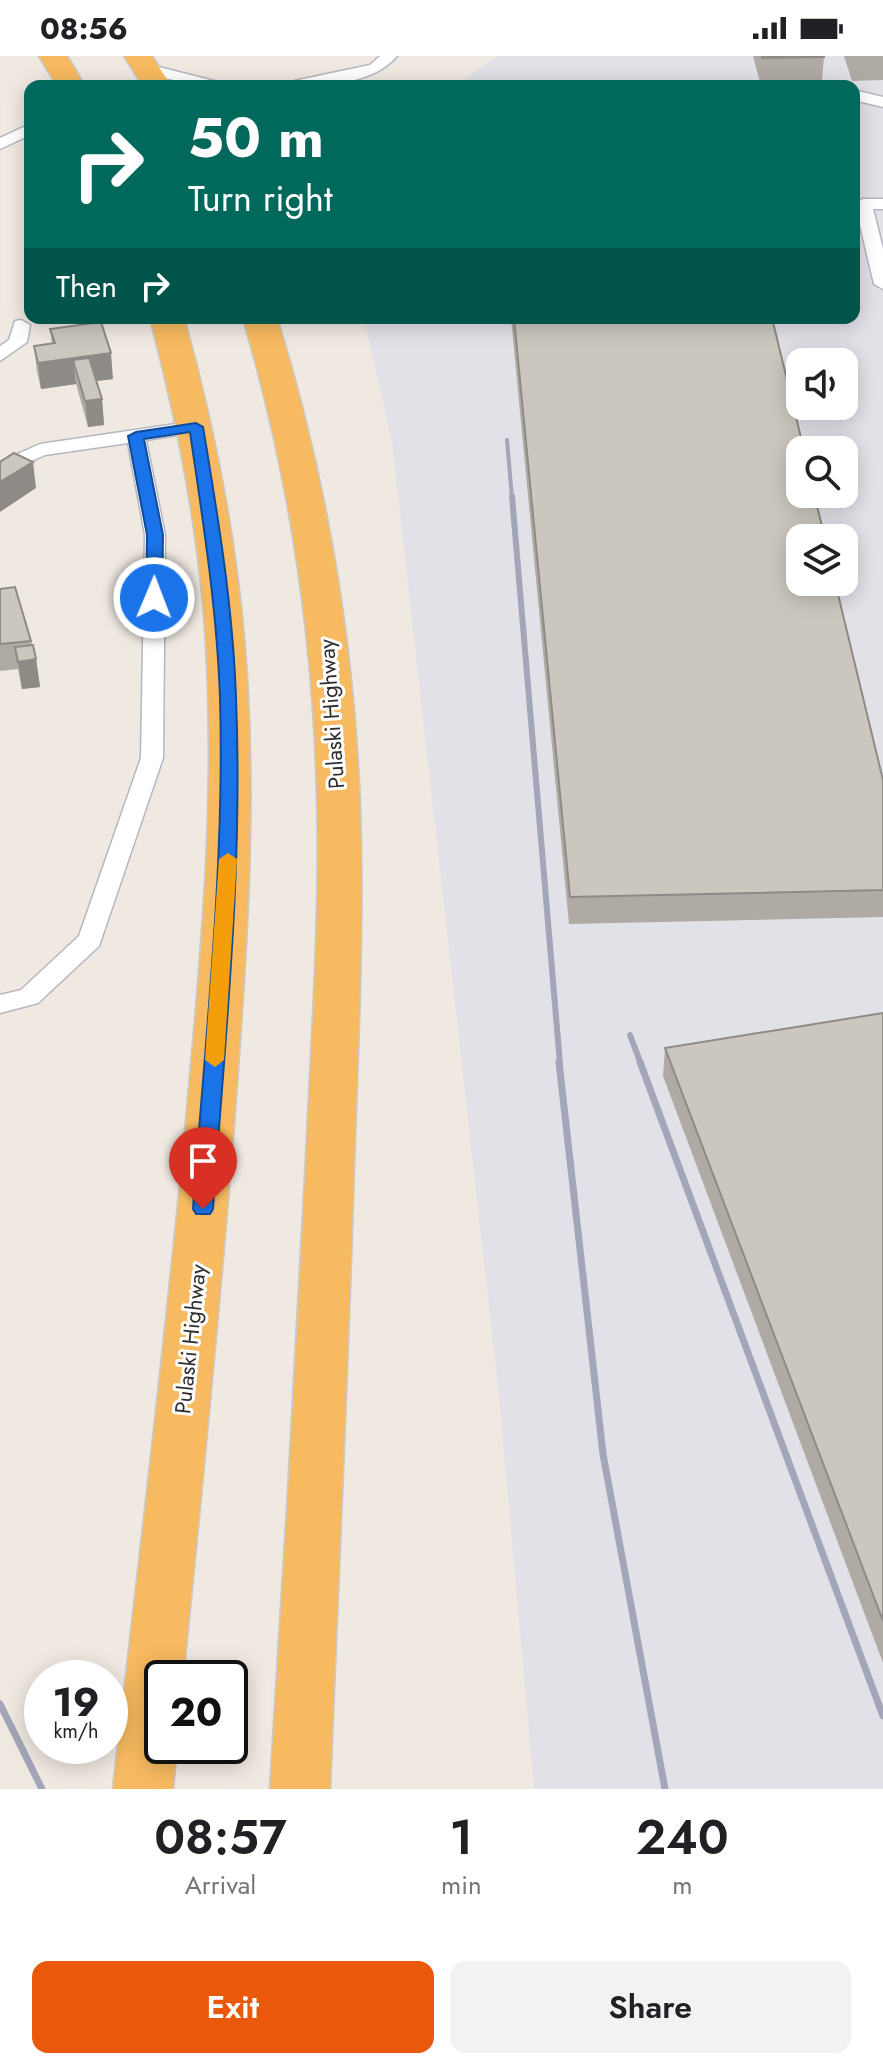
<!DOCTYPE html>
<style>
body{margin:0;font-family:Jost,sans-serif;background:#f2f2f2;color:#202124;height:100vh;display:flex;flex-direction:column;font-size:30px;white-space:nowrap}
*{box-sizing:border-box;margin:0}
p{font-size:26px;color:#757577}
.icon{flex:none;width:44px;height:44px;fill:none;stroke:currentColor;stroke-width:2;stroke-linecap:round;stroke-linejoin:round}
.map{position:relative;height:1733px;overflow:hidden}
.side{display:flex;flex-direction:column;background:#fff;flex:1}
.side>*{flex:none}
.hud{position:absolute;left:24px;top:24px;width:836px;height:244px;border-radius:16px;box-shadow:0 4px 20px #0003;background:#00695c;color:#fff;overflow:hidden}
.buttons{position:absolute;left:786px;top:292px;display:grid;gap:16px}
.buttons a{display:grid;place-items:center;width:72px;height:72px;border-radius:16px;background:#fff;box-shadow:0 4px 20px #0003;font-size:40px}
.speed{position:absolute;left:24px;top:1604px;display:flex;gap:16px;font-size:40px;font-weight:700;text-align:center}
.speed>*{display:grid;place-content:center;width:104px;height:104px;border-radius:50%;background:#fff;box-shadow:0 4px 20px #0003;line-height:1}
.speed small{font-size:20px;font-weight:400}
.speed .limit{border:4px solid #111;border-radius:12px;background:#fff;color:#111}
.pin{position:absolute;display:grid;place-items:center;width:68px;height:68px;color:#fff;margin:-82px -34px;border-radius:50% 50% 50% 0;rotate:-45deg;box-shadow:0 0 8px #0007}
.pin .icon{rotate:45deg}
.me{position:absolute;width:88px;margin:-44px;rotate:1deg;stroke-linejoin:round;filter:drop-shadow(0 0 6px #0008)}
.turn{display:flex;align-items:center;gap:28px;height:168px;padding:0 32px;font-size:36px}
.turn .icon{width:104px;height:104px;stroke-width:2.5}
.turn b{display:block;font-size:56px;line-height:68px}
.then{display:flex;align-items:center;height:76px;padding:0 32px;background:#0003;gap:16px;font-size:30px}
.eta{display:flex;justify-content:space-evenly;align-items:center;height:136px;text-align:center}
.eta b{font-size:48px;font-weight:600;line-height:56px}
.action{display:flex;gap:16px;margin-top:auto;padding:16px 32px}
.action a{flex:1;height:92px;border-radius:16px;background:#ea580c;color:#fff;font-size:32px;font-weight:600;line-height:92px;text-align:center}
.action a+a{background:#f2f2f2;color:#202124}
.status{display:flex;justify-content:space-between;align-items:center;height:56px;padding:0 40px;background:#fff;direction:ltr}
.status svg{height:22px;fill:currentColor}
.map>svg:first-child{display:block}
.industrial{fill:#e3e1e8;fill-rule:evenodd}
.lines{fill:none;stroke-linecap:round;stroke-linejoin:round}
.service-casing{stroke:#b4b7c1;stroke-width:3}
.trunk-casing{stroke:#c9c9c9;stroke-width:3}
.service{fill:#fff;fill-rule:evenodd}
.trunk{fill:#f8ba60;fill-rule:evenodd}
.rail-far2{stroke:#a3a6b8;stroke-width:4}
.rail-far1{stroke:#a3a6b8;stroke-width:6}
.rail{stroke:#a3a6b8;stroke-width:7}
.wall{fill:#afaba4}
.shaded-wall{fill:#8e8b86}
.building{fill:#cbc7bf;stroke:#8e8b86;stroke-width:2}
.route{fill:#1a73e8;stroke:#114b97;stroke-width:2}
.slow{fill:#f59e0b}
.labels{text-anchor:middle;stroke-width:6;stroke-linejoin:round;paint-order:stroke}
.street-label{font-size:22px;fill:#2e2e2e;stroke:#fff}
</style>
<div class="status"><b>08:56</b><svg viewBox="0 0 49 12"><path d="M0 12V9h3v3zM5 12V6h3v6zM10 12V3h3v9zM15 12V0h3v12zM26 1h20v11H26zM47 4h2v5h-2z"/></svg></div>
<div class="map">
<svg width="883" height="1733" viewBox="0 0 883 1733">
<rect width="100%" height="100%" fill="#efe9e1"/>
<!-- industrial -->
<path class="industrial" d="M497,0H883V1733H534L499,1340L392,386L364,262H854V30H455ZM800,306H844V350H800ZM800,394H844V438H800ZM800,482H844V526H800Z"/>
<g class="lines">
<defs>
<g id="service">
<path d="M380,0H397C373,29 322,30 286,30L294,25L370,9Z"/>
<path d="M147,8L222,27L224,30H197L142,16L139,13Z"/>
<path d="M854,34L883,41V51L854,44Z"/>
<path d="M30,68V79L0,93V82Z"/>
<path d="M883,143V153H873L883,193V233L874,228L855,148L863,143Z"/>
<path d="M21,264L30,269L27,286L0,305V290L9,284L15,265Z"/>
<path d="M196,365L206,371L203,375L146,384L165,479L163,702L99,890L38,947L0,957V939L21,934L79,880L141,702L145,479L128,387L45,399L0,419V406L40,388Z"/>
</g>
<g id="trunk">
<path d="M39,0H67L85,30H57Z"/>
<path d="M124,0H152L171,30H143Z"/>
<path d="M150,262H184C214,370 236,480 245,593C258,755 245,919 233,1081C219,1261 201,1442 183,1622H162V1690H177L173,1733H113C137,1521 163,1309 183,1097C200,914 219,730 203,547C194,450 175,356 150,262Z"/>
<path d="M243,262H277C326,421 354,585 360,752C364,871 358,990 354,1109C348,1317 338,1525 330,1733H270C283,1523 296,1312 306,1102C312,971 322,839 316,708C310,556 286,408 243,262Z"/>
</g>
</defs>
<!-- service casing -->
<use href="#service" class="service-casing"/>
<!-- trunk casing -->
<use href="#trunk" class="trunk-casing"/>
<!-- service -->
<use href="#service" class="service"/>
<!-- trunk -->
<use href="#trunk" class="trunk"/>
<!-- rail-far2 -->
<path class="rail-far2" d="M507,384L512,442"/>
<!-- rail-far1 -->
<g class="rail-far1">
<path d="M512,440L560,1008"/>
<path d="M630,979L641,1008"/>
</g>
<!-- rail -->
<g class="rail">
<path d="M559,1006L603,1398L665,1733"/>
<path d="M640,1006L883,1660"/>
<path d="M0,1648L42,1733"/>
</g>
</g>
<!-- wall -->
<g class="wall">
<path d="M753,0H824L822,25L760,26Z"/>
<path d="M844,0H883V24L852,25Z"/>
<path d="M511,262H772L883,724V861L569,868Z"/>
<path d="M50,273L113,323L96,325L102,343L104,369L88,371L76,328L41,333L37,316L34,290L52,288Z"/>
<path d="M0,533L31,585L36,603L40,631L22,633L18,613L0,615Z"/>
<path d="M883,957V1607L663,1020L665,992Z"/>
</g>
<!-- shaded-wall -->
<g class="shaded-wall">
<path d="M111,297L113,323L80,327L73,304L76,328L41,333L38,307Z"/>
<path d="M102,343L104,369L88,371L85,345Z"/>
<path d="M33,406L36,432L0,456V426Z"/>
<path d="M36,603L40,631L22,633L18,606Z"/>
</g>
<!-- building -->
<g class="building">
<path d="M762,0H824V1L762,2Z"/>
<path d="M514,262H772L804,394H800V438H814L825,482H800V526H835L883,724V834L570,841Z"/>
<path d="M101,266L111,297L38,307L34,290L55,287L50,273Z"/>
<path d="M89,302L102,343L85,345L73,304Z"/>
<path d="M14,397L33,406L0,426V406Z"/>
<path d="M15,531L31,585L0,588V533Z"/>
<path d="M33,589L36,603L18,606L15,591Z"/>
<path d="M883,957V1565L665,992Z"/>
</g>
<!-- route -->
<path class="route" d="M196,367L203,371C218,461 233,551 236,643C243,813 225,983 213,1153L210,1158H196L193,1153C205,983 225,813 220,642C217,553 203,465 190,376L144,383L163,479L162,542L154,547L146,542L147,479L128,380L136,376Z"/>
<!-- slow -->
<path class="slow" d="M228,797L237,803L224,1004L215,1011L205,1004L219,803Z"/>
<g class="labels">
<!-- street labels -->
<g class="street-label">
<text transform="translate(331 658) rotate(-94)" y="8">Pulaski Highway</text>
<text transform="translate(190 1283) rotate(-84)" y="8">Pulaski Highway</text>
</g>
</g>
</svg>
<div class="buttons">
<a><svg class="icon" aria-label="sound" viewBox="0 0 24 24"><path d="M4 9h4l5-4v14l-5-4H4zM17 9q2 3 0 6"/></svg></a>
<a><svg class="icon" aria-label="search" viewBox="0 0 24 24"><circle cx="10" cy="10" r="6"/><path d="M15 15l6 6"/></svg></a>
<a><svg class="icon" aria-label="layers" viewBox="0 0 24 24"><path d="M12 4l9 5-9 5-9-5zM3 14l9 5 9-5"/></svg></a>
</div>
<div class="speed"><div>19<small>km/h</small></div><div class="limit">20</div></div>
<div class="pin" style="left:203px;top:1153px;background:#d93025"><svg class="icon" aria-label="arrive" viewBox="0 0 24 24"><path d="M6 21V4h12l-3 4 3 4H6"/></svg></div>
<svg class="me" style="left:154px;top:542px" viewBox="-20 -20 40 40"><circle r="17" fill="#1a73e8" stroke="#fff" stroke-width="3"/><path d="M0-11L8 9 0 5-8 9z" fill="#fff"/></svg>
<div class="hud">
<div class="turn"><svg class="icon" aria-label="right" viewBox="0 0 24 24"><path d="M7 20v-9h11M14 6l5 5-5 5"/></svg><div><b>50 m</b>Turn right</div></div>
<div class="then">Then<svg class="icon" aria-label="right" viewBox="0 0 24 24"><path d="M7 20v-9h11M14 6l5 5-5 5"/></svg></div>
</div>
</div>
<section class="side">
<div class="eta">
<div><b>08:57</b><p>Arrival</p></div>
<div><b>1</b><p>min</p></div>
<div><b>240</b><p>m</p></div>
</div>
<div class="action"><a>Exit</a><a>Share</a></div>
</section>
